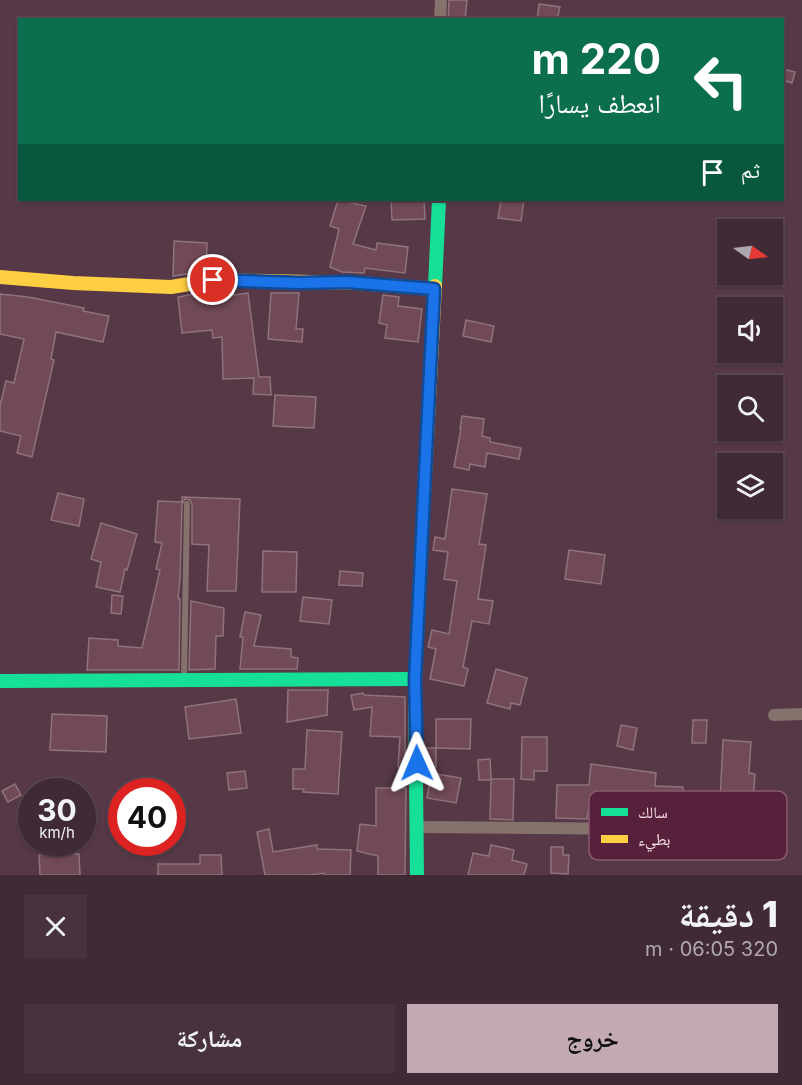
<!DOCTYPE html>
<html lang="ar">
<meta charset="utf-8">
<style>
body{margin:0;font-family:Inter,"Noto Naskh Arabic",sans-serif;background:#47323d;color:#f1f3f6;direction:rtl;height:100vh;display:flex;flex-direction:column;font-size:22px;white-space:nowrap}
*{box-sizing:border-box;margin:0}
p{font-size:20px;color:#aea7ad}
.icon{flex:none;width:33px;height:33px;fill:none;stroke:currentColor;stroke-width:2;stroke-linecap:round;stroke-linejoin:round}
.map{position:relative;height:875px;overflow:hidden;direction:ltr}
.side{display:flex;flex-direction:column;background:#402a35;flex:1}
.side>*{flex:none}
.top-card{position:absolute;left:18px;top:18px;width:766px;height:183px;border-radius:0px;box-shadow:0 2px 4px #0004,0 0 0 2px #594650;direction:rtl;background:#0b6e4f;color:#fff;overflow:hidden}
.needle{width:39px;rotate:104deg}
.controls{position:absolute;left:717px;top:219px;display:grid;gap:12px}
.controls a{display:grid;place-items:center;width:66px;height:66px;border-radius:0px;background:#402a35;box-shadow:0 2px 4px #0004,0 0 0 2px #594650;font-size:30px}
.speed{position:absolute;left:18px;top:778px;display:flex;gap:12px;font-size:30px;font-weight:700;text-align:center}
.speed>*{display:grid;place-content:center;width:78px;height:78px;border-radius:50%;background:#402a35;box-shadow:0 2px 4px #0004,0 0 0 2px #594650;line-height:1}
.speed small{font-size:15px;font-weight:400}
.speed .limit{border:9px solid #d22;background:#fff;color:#111}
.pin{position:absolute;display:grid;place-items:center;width:51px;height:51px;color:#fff;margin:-26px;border:3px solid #fff;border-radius:50%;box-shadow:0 2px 6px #0007}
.me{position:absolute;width:66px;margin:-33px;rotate:359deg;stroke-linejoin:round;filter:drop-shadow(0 0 4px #0008)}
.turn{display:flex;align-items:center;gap:21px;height:126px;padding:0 24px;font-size:27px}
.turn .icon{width:78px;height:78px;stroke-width:2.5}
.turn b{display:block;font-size:42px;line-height:51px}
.then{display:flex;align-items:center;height:57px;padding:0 24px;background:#0003;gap:12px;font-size:22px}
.round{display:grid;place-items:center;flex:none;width:63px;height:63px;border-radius:0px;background:#47323d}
.summary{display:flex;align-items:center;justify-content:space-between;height:102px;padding:0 24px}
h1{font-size:36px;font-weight:800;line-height:45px}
.primary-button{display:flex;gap:12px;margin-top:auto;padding:12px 24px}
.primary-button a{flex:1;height:69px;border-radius:0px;background:#c2a9b4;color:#111;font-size:24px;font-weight:800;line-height:69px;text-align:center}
.primary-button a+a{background:#47323d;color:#f1f3f6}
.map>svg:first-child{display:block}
.building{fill:#704a56;stroke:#8f737b;stroke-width:1.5}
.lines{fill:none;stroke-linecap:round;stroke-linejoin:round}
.lane{stroke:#85726c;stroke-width:6}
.street{stroke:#85726c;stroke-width:12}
.fast{stroke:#16e098;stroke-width:14}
.slow{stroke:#ffcf43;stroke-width:14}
.route-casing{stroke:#114b97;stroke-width:15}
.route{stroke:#1a73e8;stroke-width:10}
.key{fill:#57203b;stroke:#885b71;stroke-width:1.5}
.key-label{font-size:16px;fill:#fce6ee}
</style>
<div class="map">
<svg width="802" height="875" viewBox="0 0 802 875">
<rect width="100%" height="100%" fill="#563847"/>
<!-- building -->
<g class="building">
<path d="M449,0H467L465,20H448Z"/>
<path d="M539,4L560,7L557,20H537Z"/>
<path d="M783,69L795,72L792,83L783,80Z"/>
<path d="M338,200L366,206L353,244L376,250L377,243L408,247L405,273L365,268L364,273L342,272L330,267L339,229L330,226Z"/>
<path d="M391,200H424L425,219L392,220Z"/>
<path d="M501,200H524L521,221L498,218Z"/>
<path d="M174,241L207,243L206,271L173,276Z"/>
<path d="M205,292V299L248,293L259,377H270L271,395L253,394L254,378L223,379L222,337L213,338L212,330L182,333L178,297Z"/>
<path d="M271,293H299L296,329H303L302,342L268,339Z"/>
<path d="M0,294L28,297L84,308L83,311L109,316L103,342L56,332L51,359L54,360L32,457L17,453L21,436L0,431V406L6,381L14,383L24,339L0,334Z"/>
<path d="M383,295L399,297L398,306L422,309L418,342L385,338L387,325L379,323Z"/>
<path d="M466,320L494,326L491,342L463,336Z"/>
<path d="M275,395L316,397L314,428L273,426Z"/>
<path d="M462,416L484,419L482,436L490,438V442L521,448L519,459L487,453L485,467L470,464L469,470L454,467L461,429H460Z"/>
<path d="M452,489L487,494L479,544L486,545L478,599L493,601L489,624L472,621L463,667L468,669L464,686L430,679L436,649L428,647L432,630L449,634L457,581L444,579L448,552L433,550L435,537L445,539Z"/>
<path d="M58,493L84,499L79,526L51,520Z"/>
<path d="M182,497L240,499L236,591H207L209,545L192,544V504L190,500L185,499L182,504L180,578L178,598L180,599L179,670H87L89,638L118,640V646L142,648L160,570L156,569L162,543L155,542L158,501L182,502Z"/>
<path d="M101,523L137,534L127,570L125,569L120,592L96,587L101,562L91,559Z"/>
<path d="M569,550L605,555L601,584L565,579Z"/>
<path d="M263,551L297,552L296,592H262Z"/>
<path d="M340,571L363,573L362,586L339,585Z"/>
<path d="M112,595L123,596L121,614L111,613Z"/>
<path d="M303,597L332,600L329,624L300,621Z"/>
<path d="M191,601L224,608L223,636H216L215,669L189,670Z"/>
<path d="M245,612L261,615L254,646L291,649V657L298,658L297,669H240L243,637H240Z"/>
<path d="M496,669L527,678L520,705L511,703L510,709L487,703Z"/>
<path d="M288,690H328L327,715L287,722Z"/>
<path d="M363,693L364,695L405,697V767H398L400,737L370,736L372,707L354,710L351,695Z"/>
<path d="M236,699L241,733L189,739L185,707Z"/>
<path d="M52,714L107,716L106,752L50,750Z"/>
<path d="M436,719H471L470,749L436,748Z"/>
<path d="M693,720H707L706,743H692Z"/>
<path d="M621,725L637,728L633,750L617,746Z"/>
<path d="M307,730L342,732L338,794L303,792L304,789H293V769H305Z"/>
<path d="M522,737H547V771H534V780L521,779Z"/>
<path d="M723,740L751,742L749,773L755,774L753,804L720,802Z"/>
<rect x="426" y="748" width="10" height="19"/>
<path d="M490,759L491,779H514L513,820L490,819L491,780H479L478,760Z"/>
<path d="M591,764L656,773L655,786L683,787L681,821H668L669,804L646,802L645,805L617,801L609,820L588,812L587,819L556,818L557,785H589Z"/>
<path d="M245,771L247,788L229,790L227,773Z"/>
<path d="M431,773L461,778L456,803L427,798Z"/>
<path d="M15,784L21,795L8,802L2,791Z"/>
<path d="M376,788H406L405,875H378V856L357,851L360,824L376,826Z"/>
<path d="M269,829L273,852L317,845V849L351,850L350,875H324V873L311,875H265L257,832Z"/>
<path d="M491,845L514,850L512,860L527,864L524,875H468L473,853L489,856Z"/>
<path d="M551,847H563V855H569L568,874L551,873Z"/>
<path d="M79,854L80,875H40L39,855Z"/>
<path d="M200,855H221L222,875H158V864H200Z"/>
</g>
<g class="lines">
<!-- lane -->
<path class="lane" d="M184,678L187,504"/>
<!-- street -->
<g class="street">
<path d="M440,20L441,0"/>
<path d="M774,715L802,714"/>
<path d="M418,827L763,830"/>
</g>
<!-- fast -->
<g class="fast">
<path d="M357,283L434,289"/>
<path d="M435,286L439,200"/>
<path d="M0,681L415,679"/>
<path d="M417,875L415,679L424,495"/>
</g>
<!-- slow -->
<g class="slow">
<path d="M0,277L73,283L171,287L214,280L357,283"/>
<path d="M424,495L435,286"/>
</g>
</g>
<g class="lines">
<defs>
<path id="route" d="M213,280L299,283L347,282L434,289L415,679L417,763"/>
</defs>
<!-- route casing -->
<use href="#route" class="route-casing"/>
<!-- route -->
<use href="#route" class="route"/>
</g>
<!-- legend -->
<rect x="589" y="791" width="198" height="69" rx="9" class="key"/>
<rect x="601" y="808" width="27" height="8" fill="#16e098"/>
<rect x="601" y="835" width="27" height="8" fill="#ffcf43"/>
<g class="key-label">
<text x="638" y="818">سالك</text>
<text x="638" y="845">بطيء</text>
</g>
</svg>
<div class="controls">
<a><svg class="needle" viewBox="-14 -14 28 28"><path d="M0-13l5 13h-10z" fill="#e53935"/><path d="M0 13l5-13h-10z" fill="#aea7ad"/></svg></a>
<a><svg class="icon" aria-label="sound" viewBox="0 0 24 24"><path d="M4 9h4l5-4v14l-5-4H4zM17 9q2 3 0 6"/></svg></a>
<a><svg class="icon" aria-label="search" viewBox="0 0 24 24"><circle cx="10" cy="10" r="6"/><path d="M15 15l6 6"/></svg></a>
<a><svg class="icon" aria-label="layers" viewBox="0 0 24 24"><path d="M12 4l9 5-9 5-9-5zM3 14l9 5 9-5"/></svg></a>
</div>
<div class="speed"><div>30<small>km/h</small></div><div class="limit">40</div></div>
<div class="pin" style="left:213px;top:280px;background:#d93025"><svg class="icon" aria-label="arrive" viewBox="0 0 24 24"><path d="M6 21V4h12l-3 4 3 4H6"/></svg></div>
<svg class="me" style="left:417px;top:763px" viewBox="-20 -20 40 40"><path d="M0-17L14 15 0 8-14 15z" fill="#1a73e8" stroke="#fff" stroke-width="4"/></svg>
<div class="top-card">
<div class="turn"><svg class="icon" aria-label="left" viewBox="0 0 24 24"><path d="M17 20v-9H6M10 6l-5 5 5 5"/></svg><div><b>220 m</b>انعطف يسارًا</div></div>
<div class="then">ثم<svg class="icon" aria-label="arrive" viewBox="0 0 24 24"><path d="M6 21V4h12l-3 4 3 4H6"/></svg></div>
</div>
</div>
<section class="side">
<div class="summary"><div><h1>1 دقيقة</h1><p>320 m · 06:05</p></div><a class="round"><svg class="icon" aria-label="close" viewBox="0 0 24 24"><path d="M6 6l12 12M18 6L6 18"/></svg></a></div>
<div class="primary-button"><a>خروج</a><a>مشاركة</a></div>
</section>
